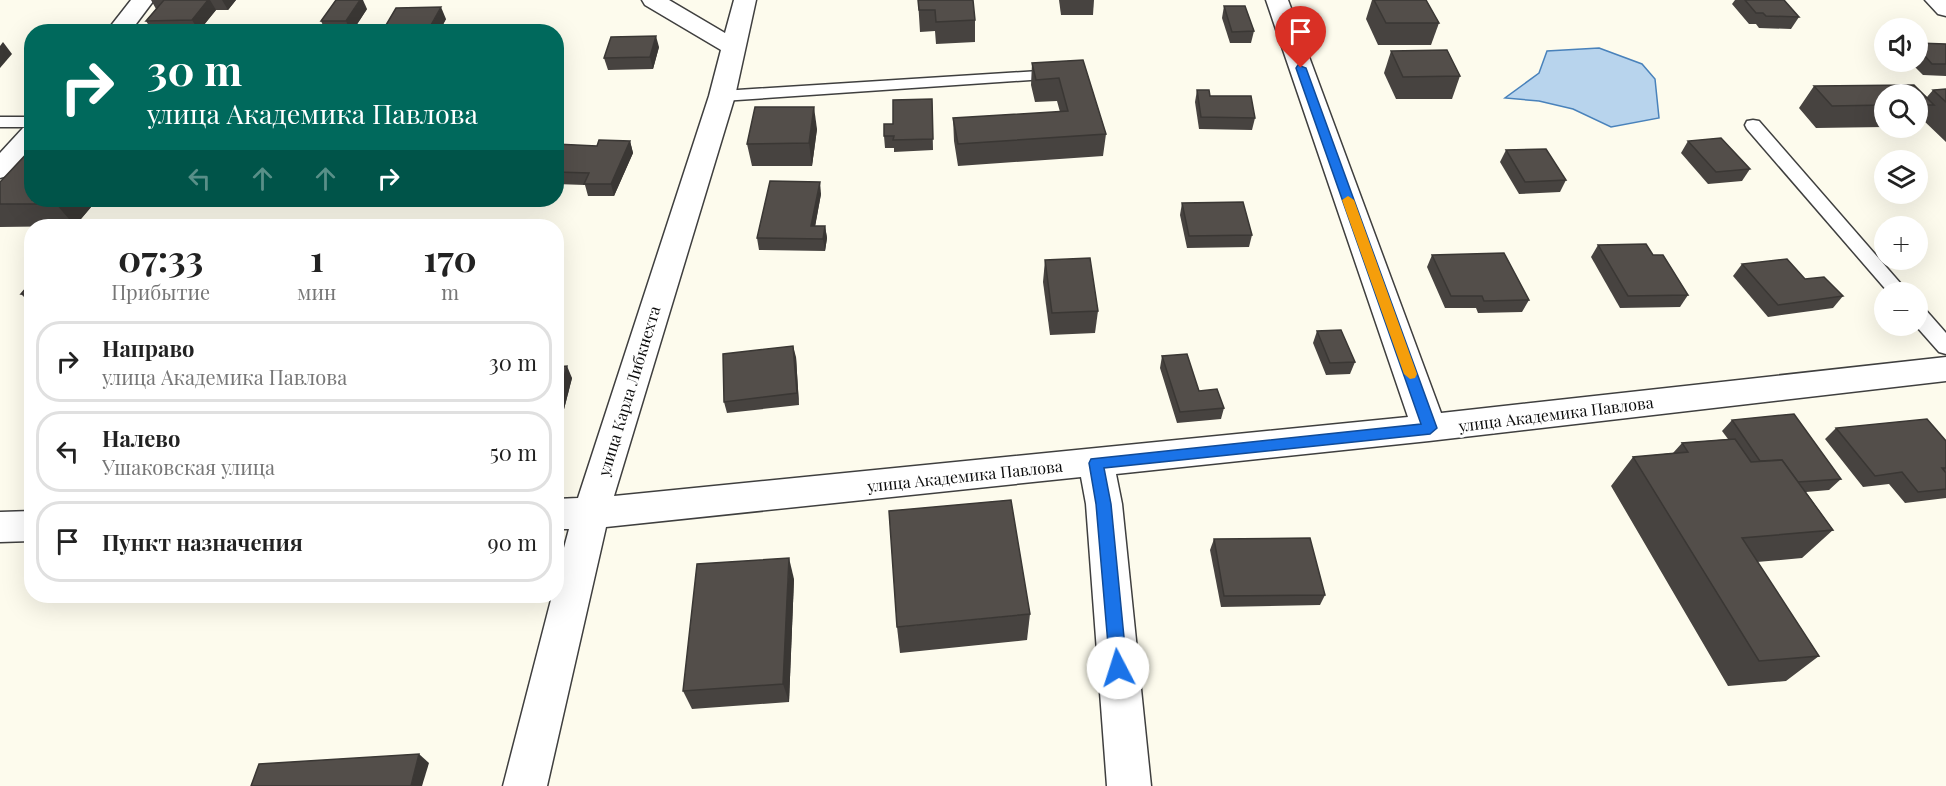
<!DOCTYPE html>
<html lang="ru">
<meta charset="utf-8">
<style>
body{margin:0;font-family:"Playfair Display",serif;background:#f2f2f2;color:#222;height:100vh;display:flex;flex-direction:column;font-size:22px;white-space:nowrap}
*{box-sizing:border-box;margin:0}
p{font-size:20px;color:#767676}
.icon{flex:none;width:33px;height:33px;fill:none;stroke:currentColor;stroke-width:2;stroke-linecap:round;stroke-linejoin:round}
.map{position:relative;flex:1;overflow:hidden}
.sheet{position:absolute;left:24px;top:219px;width:540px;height:384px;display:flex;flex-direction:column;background:#fff;border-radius:24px;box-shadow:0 6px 24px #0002}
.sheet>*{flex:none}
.hud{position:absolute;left:24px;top:24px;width:540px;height:183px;border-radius:24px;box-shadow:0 6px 24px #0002;background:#00695c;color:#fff;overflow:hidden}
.controls{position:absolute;left:1874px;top:18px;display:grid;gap:12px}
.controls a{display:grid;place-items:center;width:54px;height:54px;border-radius:50%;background:#fff;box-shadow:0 6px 24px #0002;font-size:30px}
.pin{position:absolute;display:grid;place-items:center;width:51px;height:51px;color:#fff;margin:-62px -26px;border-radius:50% 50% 50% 0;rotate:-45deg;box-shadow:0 0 6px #0007}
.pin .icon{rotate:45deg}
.me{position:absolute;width:66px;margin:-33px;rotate:355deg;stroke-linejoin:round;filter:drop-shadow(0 0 4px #0008)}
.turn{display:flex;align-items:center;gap:21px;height:126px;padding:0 24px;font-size:27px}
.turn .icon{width:78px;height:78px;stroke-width:2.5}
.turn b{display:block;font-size:42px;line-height:51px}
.lanes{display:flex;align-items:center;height:57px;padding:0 24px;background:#0003;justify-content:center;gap:30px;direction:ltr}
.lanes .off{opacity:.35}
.eta{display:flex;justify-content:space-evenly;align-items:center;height:102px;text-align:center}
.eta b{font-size:36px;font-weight:700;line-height:42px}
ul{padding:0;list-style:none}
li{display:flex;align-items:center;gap:18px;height:81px;margin:0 12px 9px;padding:0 12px;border:3px solid #e0e0e0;border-radius:24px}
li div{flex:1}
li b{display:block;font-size:22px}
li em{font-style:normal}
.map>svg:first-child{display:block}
.water{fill:#b8d4ed;stroke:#4982bb;stroke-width:1.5}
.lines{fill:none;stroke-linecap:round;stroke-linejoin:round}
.lane-casing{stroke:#3f3f3f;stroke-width:3}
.street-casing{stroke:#3f3f3f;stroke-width:3}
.lane{fill:#fff;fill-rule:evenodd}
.street{fill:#fff;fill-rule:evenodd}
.wall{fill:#474340}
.shaded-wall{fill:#3a3734}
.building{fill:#534e4a;stroke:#3a3734;stroke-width:1.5}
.route{fill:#1a73e8;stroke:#114b97;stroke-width:1.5}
.slow{fill:#f59e0b}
.labels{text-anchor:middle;stroke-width:6;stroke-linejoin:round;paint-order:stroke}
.street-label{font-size:16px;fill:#0c0c0c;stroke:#fff}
</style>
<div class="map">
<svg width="1946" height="786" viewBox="0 0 1946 786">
<rect width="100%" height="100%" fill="#fdfbed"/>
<!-- water -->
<path class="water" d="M1599,48L1642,64L1655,79L1659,118L1611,127L1573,109L1539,101L1505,98L1539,73L1547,51Z"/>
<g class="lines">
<defs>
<g id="lane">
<path d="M1039,71L1045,73L1047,76L1045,79L722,101L714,96L722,91Z"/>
<rect x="0" y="117" width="32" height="10"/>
<path d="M1753,120L1759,121L1908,292H1888L1747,129L1745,125L1747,121Z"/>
<path d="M1917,306L1924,308L1946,333V354L1939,352L1916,326Z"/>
</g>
<g id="street">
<path d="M131,0H154L130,32H106Z"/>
<path d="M642,0H669L725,33L734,0H756L735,96L614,496L1408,417L1266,0H1288L1441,413L1946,357V381L1429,441L1116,474L1122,504L1151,786H1107L1086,504L1081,477L606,527L547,786H503L552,596H556V578L569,529H556V499L578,498L709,96L721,50L645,5Z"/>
<path d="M1925,0H1946V16L1938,14Z"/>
<path d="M32,126V151L10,175L0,178V153L23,128Z"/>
<path d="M32,511V541L0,542V512Z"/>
</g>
</defs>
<!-- lane casing -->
<use href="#lane" class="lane-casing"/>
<!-- street casing -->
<use href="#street" class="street-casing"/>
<!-- lane -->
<use href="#lane" class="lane"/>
<!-- street -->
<use href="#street" class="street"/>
</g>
<!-- wall -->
<g class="wall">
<path d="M151,0H236L228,10H216L199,31L153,32L146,21L156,9Z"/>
<path d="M918,0L975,20V42L936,44L935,31L920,32Z"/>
<path d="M1059,0H1094L1093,15H1061Z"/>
<path d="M1372,0H1426L1439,23L1431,45H1378L1366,19Z"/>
<path d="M1735,0H1784L1799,17L1791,29L1759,28L1756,24H1749L1732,4Z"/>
<path d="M1224,6L1254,31L1251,43H1230L1222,18Z"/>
<path d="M367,9L352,32H326L321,21Z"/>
<path d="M446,19L439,32H389L386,25Z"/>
<path d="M1917,43L1946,44V76L1923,75L1910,62H1917Z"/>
<path d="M659,47L653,69L608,70L604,58Z"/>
<path d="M1391,51L1460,76L1452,99H1396L1384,73Z"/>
<path d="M1083,60L1106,134L1103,156L958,166L954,141L953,118L1060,112L1057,101L1035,102L1031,85L1032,63Z"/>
<path d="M1914,85L1927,97L1933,90L1946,89V142L1922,119L1917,125V94H1884V127L1816,128L1799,108L1814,86Z"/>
<path d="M1197,90L1210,96L1255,118L1252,130L1199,129L1195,102Z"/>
<path d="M932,99L933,150L894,152V148H885L884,136L893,124Z"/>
<path d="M817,129L812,166H752L747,144Z"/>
<path d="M630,141L633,153L614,196H588L585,185L556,184V144L597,146Z"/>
<path d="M1688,141L1750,169L1742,181L1708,184L1681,153Z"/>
<path d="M1506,150L1566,180L1560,192L1519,194L1500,162Z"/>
<path d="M0,182L32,200H97L75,226L0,227Z"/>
<path d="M821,194L815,226H825L827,238L825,251L759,250L757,238Z"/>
<path d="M1182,203L1252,235L1249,247L1187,248L1180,215Z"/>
<path d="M1598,245L1653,255L1688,295L1680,307L1620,308L1591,257Z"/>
<path d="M1432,255L1529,300L1522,312L1478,313L1476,308H1445L1427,267Z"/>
<path d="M1045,260L1098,311L1095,333L1050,335L1043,282Z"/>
<path d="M1742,264L1805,279L1843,296L1833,308L1768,317L1733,276Z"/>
<path d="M32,281V305L21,294Z"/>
<path d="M1317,331L1355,362L1350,374L1326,375L1313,343Z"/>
<path d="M1162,356L1199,391L1224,408L1221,419L1177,423L1160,368Z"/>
<path d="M796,357L799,405L727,413L724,402Z"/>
<path d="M556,367L572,378L561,421H556Z"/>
<path d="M1732,420L1841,479L1829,490L1806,492L1833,530L1802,558L1757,562L1819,656L1786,681L1728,686L1611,486L1633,457L1673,453L1682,443L1728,439L1722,431Z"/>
<path d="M1836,428L1946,441V498L1905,503L1889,484L1863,487L1825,439Z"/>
<path d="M1214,539L1325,595L1320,605L1221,607L1210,550Z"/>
<path d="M794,579L789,702L692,709L683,691Z"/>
<path d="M1030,614L1027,640L900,653L897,627Z"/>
</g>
<!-- shaded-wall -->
<g class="shaded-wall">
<path d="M208,0H210L216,10L199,31L192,20Z"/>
<path d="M222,0H236L228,10Z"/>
<path d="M360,0H363L367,9L352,32H351L346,21Z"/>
<path d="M441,7L446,19L439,32H434L431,25Z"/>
<path d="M656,36L659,47L653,69L650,57Z"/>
<path d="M3,42L12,54L0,68V46Z"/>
<path d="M814,107L817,129L812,166L809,143Z"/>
<path d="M630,141L633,153L614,196L611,184Z"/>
<path d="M820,182L821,194L813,238L811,226Z"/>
<path d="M60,200H97L75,226L56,204Z"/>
<path d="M825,226L827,238L825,251L823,239Z"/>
<path d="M793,346L796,357L799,405L797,393Z"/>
<path d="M567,366L572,378L561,421L556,411V407Z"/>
<path d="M789,558L794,579L789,702L783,684Z"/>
<path d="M419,754L429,763L422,786H411Z"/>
</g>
<!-- building -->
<g class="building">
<path d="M164,0H208L192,20L146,21Z"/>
<path d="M336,0H360L346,21H321Z"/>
<path d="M918,0H973L975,20L936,22L935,10H919Z"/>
<path d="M1374,0H1426L1439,23H1386Z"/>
<path d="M1745,0H1784L1799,17L1766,16L1763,13H1756Z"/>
<path d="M1224,6H1245L1254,31L1232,32Z"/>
<path d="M441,7L431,25H386L396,8Z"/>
<path d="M656,36L650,57L604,58L611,37Z"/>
<path d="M1917,43L1946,44V64H1932L1917,47Z"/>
<path d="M1447,50L1460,76L1403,77L1391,51Z"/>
<path d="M1083,60L1106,134L958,144L953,118L1068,111L1059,78L1036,80L1032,63Z"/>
<path d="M1914,85L1934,105H1917V94H1884V105L1832,106L1814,86Z"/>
<path d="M1946,89V102L1933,90Z"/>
<path d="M1197,90H1209L1210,96H1251L1255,118L1201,117Z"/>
<path d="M932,99L933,139L893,140L894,136H884V124H893V100Z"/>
<path d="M755,107H814L809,143L747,144Z"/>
<path d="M1721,138L1750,169L1716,172L1688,141Z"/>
<path d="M599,140L630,141L611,184H584L589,173L556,172V144L597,146Z"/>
<path d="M32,148V200H60L56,204H0V182Z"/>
<path d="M1546,149L1566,180L1525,182L1506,150Z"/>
<path d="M770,181L820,182L811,226H825L823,239L757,238Z"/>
<path d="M1243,202L1252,235L1189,236L1182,203Z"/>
<path d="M1646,244L1653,255H1663L1688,295L1628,296L1598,245Z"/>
<path d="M1504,253L1529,300L1484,301L1482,296H1451L1432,255Z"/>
<path d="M1090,258L1098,311L1052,313L1045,260Z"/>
<path d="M1787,259L1805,279L1824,277L1843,296L1778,305L1742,264Z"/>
<path d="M32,281V294H21Z"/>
<path d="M1341,330L1355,362L1330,363L1317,331Z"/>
<path d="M793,346L797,393L724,402L723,354Z"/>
<path d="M1187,354L1199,391L1217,389L1224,408L1180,412L1162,356Z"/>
<path d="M567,366L556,407V367Z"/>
<path d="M1794,414L1841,479L1798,482L1782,460L1760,461L1732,420Z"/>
<path d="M1927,419L1946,441V468H1942L1946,473V489L1918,492L1902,472L1875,476L1836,428Z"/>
<path d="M1735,439L1751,462L1782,460L1833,530L1742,538L1819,656L1759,661L1633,457L1688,452L1682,443Z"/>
<path d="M1011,500L1030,614L897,627L889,511Z"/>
<path d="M1310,538L1325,595L1224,596L1214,539Z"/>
<path d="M789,558L783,684L683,691L697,564Z"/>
<path d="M419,754L411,786H251L259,764Z"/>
</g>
<!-- route -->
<path class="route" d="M1298,65L1306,68L1437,428L1430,434L1104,468L1111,504L1127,668L1124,674L1118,676L1112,674L1110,668L1096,504L1089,463L1091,459L1421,424L1296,68Z"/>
<!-- slow -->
<path class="slow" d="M1348,196L1354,200L1417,374L1415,378L1410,379L1404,374L1342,200Z"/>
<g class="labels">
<!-- street labels -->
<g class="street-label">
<text transform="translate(629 391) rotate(-73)" y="6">улица Карла Либкнехта</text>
<text transform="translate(1556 414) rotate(-7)" y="6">улица Академика Павлова</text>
<text transform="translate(965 476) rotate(-6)" y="6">улица Академика Павлова</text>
</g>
</g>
</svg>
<div class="controls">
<a><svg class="icon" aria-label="sound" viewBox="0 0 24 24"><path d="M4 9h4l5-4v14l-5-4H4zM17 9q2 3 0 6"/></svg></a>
<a><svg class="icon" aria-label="search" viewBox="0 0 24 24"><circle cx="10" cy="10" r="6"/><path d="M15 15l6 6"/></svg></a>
<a><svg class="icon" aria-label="layers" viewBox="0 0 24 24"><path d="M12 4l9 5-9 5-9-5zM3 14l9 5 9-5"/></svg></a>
<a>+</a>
<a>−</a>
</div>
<div class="pin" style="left:1301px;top:68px;background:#d93025"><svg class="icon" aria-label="arrive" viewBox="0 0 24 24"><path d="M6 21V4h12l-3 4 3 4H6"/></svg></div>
<svg class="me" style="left:1118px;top:668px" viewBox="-20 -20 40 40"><circle r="19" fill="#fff"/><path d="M0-13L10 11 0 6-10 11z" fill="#1a73e8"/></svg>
<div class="hud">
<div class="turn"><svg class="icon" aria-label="right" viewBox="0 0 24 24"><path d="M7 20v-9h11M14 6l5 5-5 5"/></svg><div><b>30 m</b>улица Академика Павлова</div></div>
<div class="lanes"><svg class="icon off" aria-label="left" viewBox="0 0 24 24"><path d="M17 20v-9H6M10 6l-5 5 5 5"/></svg><svg class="icon off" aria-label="ahead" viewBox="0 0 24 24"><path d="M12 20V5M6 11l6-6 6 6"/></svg><svg class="icon off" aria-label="ahead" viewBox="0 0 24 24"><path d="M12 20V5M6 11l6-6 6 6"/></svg><svg class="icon" aria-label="right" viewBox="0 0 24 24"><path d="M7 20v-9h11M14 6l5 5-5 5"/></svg></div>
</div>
<section class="sheet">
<div class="eta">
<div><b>07:33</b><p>Прибытие</p></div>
<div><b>1</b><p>мин</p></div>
<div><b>170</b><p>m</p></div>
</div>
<ul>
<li><svg class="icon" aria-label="right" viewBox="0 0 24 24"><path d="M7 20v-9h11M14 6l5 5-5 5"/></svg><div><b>Направо</b><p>улица Академика Павлова</p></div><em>30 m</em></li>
<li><svg class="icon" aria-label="left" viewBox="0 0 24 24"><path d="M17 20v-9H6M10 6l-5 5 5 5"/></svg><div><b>Налево</b><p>Ушаковская улица</p></div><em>50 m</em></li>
<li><svg class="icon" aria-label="arrive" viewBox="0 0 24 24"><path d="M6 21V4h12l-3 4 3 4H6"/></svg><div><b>Пункт назначения</b></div><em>90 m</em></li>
</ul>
</section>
</div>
